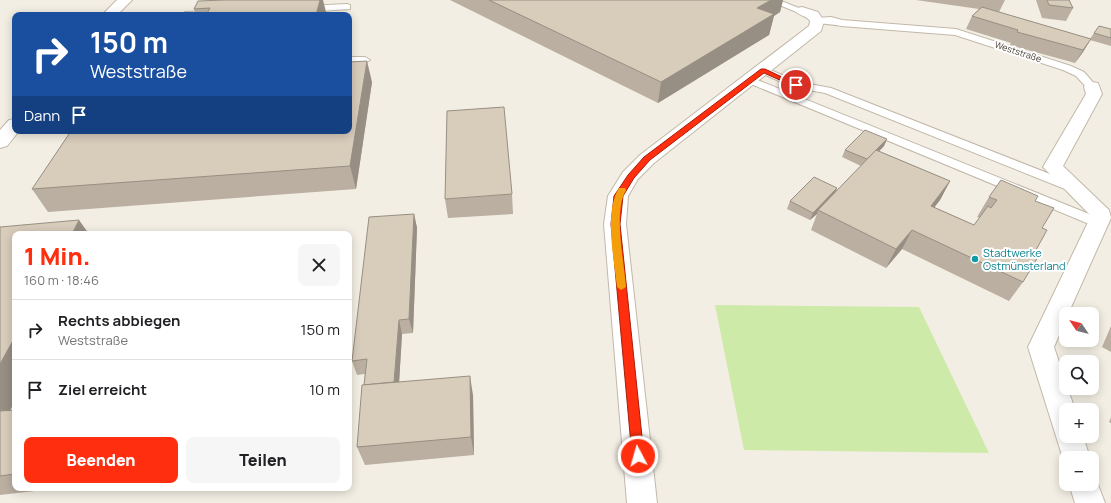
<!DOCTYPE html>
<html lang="de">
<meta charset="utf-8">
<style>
body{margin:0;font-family:Manrope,sans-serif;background:#f6f6f6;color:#202124;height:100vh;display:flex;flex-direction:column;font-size:15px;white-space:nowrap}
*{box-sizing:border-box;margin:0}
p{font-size:13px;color:#757577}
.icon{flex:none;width:22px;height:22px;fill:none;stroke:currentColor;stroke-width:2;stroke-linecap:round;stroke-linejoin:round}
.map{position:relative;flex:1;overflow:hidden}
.sheet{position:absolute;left:12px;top:231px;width:340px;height:260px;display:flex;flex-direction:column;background:#fff;border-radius:8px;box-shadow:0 2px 10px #0003}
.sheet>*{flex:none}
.guide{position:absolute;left:12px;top:12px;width:340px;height:122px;border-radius:8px;box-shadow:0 2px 10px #0003;background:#1a4fa0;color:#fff;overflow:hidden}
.needle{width:26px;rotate:305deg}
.controls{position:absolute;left:1059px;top:307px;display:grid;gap:8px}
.controls a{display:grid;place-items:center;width:40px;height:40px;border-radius:8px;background:#fff;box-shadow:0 2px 10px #0003;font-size:20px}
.pin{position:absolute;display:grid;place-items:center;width:34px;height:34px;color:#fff;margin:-17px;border:2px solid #fff;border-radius:50%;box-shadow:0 1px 4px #0007}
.me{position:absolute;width:44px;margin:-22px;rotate:354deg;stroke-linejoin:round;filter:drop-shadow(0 0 3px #0008)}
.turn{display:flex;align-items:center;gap:14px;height:84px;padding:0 12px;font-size:18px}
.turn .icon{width:52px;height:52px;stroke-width:2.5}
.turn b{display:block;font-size:28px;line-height:34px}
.then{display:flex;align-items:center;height:38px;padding:0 12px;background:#0003;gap:8px;font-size:15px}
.round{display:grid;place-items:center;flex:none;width:42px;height:42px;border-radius:8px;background:#f6f6f6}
.summary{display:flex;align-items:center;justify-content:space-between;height:68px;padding:0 12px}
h1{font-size:24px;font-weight:800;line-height:30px;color:#ff2e0e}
.primary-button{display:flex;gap:8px;margin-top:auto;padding:8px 12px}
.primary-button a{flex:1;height:46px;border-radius:8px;background:#ff2e0e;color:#fff;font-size:16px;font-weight:800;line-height:46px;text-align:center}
.primary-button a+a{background:#f6f6f6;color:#202124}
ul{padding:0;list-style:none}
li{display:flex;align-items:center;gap:12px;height:60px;padding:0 12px;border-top:1px solid #e0e0e0}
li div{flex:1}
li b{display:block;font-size:15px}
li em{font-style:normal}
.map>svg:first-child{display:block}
.green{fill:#ceeaa9}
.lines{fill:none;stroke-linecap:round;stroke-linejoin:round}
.lane-casing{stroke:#c2b8a9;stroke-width:2}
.street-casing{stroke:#c2b8a9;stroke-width:2}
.lane{fill:#fff;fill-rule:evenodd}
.street{fill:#fff;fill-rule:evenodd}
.wall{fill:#baafa1}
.shaded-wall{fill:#978f83}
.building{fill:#d8ccbb;stroke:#978f83}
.route{fill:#ff2e0e;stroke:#a61e09}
.slow{fill:#f59e0b}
.culture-dot{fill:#0f9aa8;stroke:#fff;stroke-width:1.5}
.labels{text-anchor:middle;stroke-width:4;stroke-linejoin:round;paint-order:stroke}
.far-street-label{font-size:9px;fill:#453e33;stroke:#fff}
.culture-label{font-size:11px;fill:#0d838f;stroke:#fff;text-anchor:start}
</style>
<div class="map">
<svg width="1111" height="503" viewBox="0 0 1111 503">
<rect width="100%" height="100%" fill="#f3eee3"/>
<!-- green -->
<path class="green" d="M715,305L919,307L989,453L744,450Z"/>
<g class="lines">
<defs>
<g id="lane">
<path d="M767,0H779L806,11L805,13H799Z"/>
<path d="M347,4L350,5V9L306,12L302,9L306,6Z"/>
<path d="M215,11L218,12L219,15H180L185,12Z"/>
<path d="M831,17L842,20L956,29L1071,66L1084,72L1097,87L1096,89H1088L1076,76L1063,70L955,35L841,26C834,24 815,24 812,21L817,18Z"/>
<path d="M349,57H365L370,60L365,63H349Z"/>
<path d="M763,67L799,82L831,88L1078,185L1080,188L1078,191H1070L825,93L792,87L759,72L758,70Z"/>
<path d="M750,77L1104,220L1106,223L1104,226H1094L746,82L745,80L746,78Z"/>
</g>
<g id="street">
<path d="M117,0H132L117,15H102Z"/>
<path d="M802,7L818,12L824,21L821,31L654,163L638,179L628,196L626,224L657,503H627L604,224L608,196L623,172L640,155L809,26L810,21C806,15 799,16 795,11L797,8Z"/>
<path d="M1092,82L1098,83L1102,94L1063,166L1109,210L1111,218L1068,314H1066V319L1054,347L1075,410H1066V436H1083L1090,458H1066V468L1028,347L1091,216L1043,167L1086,94L1084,87L1086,83Z"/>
<path d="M15,119V131H19L7,146L0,148V130L9,120Z"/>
<path d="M1092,473L1094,474L1105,503H1075L1069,484H1092Z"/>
</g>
</defs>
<!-- lane casing -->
<use href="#lane" class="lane-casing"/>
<!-- street casing -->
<use href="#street" class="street-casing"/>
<!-- lane -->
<use href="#lane" class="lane"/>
<!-- street -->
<use href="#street" class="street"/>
</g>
<!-- wall -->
<g class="wall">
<path d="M450,0H783L780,12L774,16L769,35L658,103Z"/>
<path d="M916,0H1005L999,12L1090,39L1094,33L1111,29V46L1090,40L1083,52L1075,63L1010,45L1011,43L966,29L972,16L979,9Z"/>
<path d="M1036,0H1069L1073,8L1066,21L1042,18Z"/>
<path d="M198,1L326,12L325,15H196L194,9Z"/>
<path d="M372,82L356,189L48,212L32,189Z"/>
<path d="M887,139L884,146L879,151L950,181L940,200L934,207L974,225L980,218L977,217L989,197L1035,201L1042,228L1036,250L1023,282L1009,301L902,249L886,268L811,230L817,214L810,220L787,209L790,201L837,188L836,192L861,166L842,157L845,150Z"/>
<path d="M512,194L513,214L448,218L445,199Z"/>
<path d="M414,214L417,228L413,333L402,334L399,382L473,395L474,455L365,465L357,447L365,374L357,375L352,361Z"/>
<path d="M0,227L15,234V401L10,410H15V488H61L0,495Z"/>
<path d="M1111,326V352L1102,347Z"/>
<path d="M1111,417V423L1109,422Z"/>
</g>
<!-- shaded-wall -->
<g class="shaded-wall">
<path d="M320,0H323L326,12L325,15H316Z"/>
<path d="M771,0H783L780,12L774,16L769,35L658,103L661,82L757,8Z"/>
<path d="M1091,39L1083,52L1075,63L1083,50Z"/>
<path d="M367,61L372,82L356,189L350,166Z"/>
<path d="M887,139L884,146L864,167L867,159Z"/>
<path d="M950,181L940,200L921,225L931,206Z"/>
<path d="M837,188L834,196L818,210L817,214L810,220L813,213Z"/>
<path d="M414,214L417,228L413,333L409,319Z"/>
<path d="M79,220L89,234H72Z"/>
<path d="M912,230L902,249L886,268L896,249Z"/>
<path d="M399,320L402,334L398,401L394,387Z"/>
<path d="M15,337V401L0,430V364Z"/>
<path d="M470,376L473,395L474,455L471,437Z"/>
</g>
<!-- building -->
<g class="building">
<path d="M225,0H320L316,15H206L210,8L194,9L198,1Z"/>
<path d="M489,0H771L757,8L774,14L661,82Z"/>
<path d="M1047,0H1069L1073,8L1049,5Z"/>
<path d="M982,7L1091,39L1083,50L1017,32L1018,30L972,16Z"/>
<path d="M1099,26L1111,29V38L1094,33Z"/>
<path d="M367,61L350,166L32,189L71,131H349V62Z"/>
<path d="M504,107L512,194L445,199L447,111Z"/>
<path d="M865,130L887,139L867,159L845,150Z"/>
<path d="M876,150L950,181L931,206L974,225L988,206L991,208L997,200L989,197L1001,180L1038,196L1035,201L1054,208L1042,228L1047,230L1036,250L1041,252L1023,282L912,230L896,249L818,210Z"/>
<path d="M814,177L837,188L813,213L790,201Z"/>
<path d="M414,214L409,319L399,320L394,382L364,385L367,359L352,361L369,217Z"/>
<path d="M79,220L72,234H15V337L0,364V227Z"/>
<path d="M470,376L471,437L357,447L362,385Z"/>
<path d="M15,410V474L0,476V411Z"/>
</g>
<!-- route -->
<path class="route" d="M761,69H765L799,85L793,86L764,73L650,160L634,178L623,196L620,224L644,456L642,460L638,462L634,460L632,456L611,224L614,196L628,175L644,157Z"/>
<!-- slow -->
<path class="slow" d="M619,188H625L626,190C613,212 624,261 626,287L621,290L617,287C614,259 604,212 619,188Z"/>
<!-- markers -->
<circle class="culture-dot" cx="975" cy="259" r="4"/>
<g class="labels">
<!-- far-street labels -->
<g class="far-street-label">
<text transform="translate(1018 52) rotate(18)" y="3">Weststraße</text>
</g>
<!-- culture labels -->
<g class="culture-label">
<text x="983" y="257">Stadtwerke<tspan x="983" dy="13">Ostmünsterland</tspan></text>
</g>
</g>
</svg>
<div class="controls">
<a><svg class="needle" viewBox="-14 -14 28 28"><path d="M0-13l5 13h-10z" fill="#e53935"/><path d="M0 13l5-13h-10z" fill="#757577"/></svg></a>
<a><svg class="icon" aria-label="search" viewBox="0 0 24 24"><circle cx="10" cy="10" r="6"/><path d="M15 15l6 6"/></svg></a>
<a>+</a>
<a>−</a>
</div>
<div class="pin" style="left:796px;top:85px;background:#d93025"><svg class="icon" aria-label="arrive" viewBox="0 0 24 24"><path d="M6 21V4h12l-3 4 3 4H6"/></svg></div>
<svg class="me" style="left:638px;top:456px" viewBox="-20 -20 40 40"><circle r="17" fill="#ff2e0e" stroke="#fff" stroke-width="3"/><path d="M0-11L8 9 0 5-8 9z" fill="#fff"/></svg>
<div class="guide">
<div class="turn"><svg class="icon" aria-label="right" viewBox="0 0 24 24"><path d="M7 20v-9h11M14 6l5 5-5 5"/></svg><div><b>150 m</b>Weststraße</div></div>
<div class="then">Dann<svg class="icon" aria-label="arrive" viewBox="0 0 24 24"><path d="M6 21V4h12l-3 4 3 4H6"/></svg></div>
</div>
<section class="sheet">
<div class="summary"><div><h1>1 Min.</h1><p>160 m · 18:46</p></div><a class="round"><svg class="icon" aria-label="close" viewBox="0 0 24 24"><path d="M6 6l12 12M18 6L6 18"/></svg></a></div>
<ul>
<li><svg class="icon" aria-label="right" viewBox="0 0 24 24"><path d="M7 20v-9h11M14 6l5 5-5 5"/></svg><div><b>Rechts abbiegen</b><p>Weststraße</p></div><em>150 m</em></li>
<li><svg class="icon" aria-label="arrive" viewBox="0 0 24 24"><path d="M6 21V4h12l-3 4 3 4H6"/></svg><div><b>Ziel erreicht</b></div><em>10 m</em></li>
</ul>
<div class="primary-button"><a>Beenden</a><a>Teilen</a></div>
</section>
</div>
